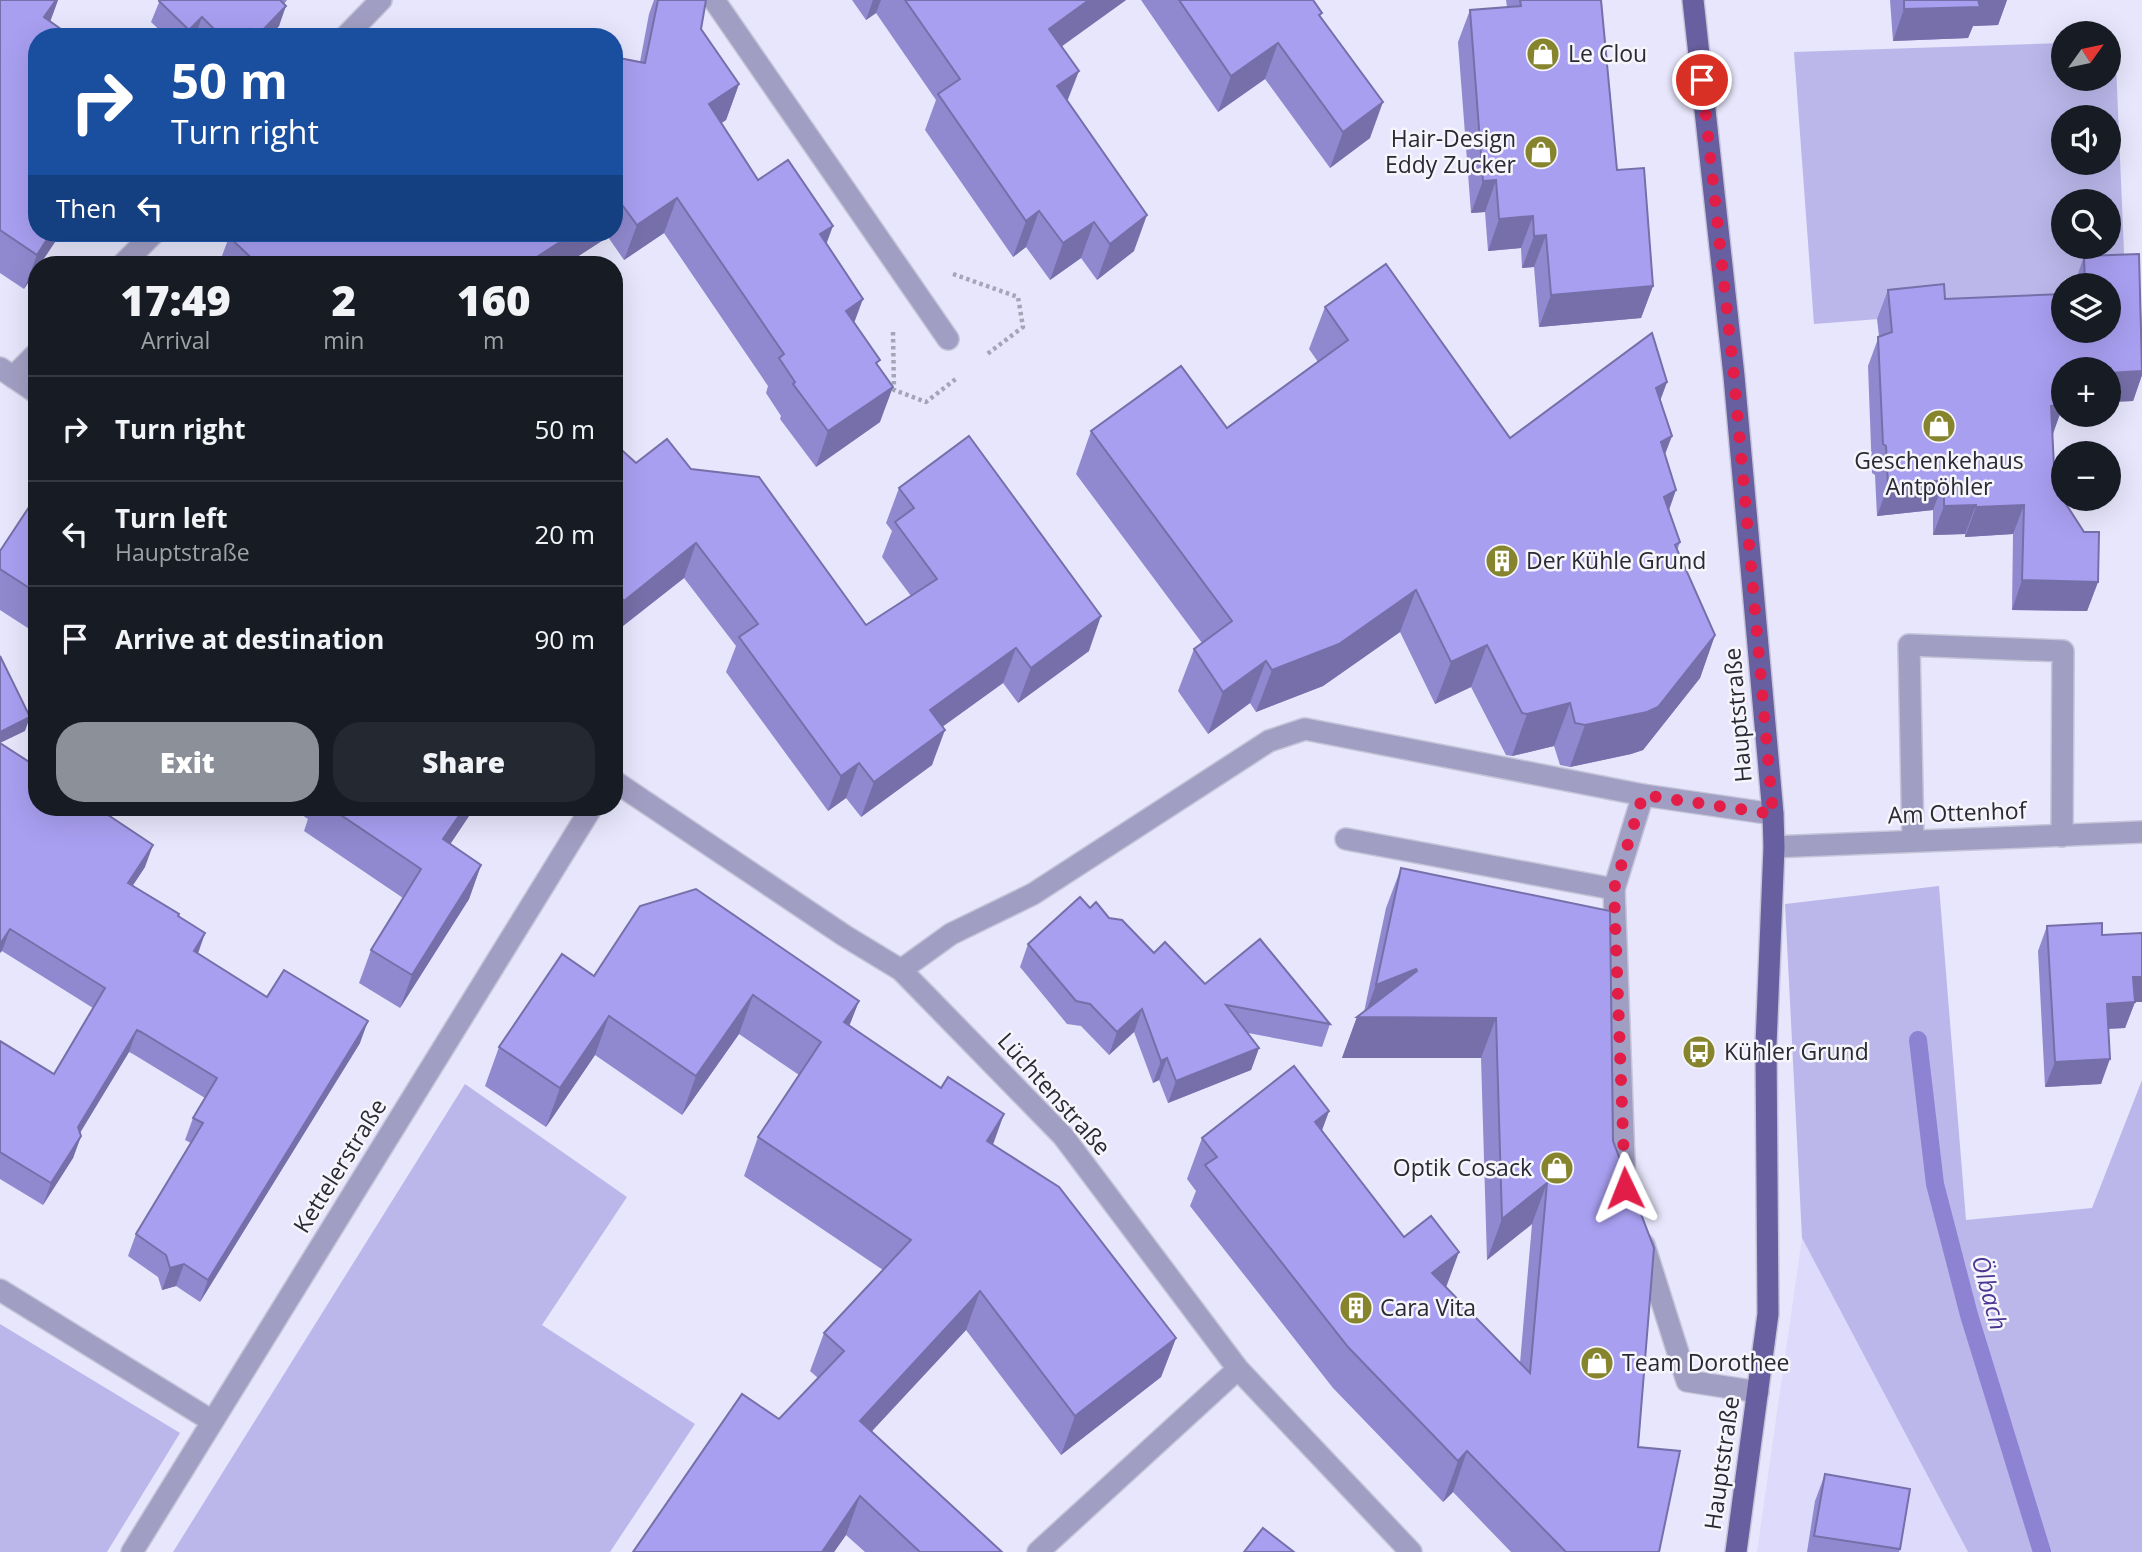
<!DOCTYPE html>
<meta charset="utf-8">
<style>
body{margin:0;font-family:"Open Sans",sans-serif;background:#242831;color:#f1f3f6;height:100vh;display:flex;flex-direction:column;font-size:26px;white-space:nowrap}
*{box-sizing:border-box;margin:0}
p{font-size:23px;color:#9ea1a6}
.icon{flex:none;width:38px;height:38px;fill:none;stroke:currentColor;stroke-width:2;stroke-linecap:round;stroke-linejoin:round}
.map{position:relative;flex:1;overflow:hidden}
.drawer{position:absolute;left:28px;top:256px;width:595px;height:560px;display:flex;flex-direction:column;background:#171b24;border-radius:28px;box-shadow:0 7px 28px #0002}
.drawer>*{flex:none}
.top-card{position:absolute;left:28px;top:28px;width:595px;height:214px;border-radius:28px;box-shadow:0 7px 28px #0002;background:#1a4fa0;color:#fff;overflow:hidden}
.needle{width:46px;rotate:57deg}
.buttons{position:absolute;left:2051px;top:21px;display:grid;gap:14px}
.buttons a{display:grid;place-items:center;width:70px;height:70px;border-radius:50%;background:#171b24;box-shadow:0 7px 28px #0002;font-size:35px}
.pin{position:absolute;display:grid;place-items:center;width:60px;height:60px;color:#fff;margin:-30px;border:4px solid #fff;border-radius:50%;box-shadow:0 2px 7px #0007}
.me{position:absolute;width:77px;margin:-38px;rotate:358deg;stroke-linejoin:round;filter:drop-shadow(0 0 5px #0008)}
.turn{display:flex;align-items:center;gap:24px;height:147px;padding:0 28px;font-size:32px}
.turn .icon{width:91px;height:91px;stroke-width:2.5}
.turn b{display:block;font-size:49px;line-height:60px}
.then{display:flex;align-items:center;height:66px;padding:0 28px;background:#0003;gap:14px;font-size:26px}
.eta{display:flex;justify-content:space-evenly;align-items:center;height:119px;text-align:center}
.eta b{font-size:42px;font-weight:800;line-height:49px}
.action{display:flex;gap:14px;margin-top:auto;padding:14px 28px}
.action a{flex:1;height:80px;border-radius:28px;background:#8c9099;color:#fff;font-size:28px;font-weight:800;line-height:80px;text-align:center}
.action a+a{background:#242831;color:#f1f3f6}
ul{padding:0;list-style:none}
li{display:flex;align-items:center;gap:21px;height:105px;padding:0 28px;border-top:2px solid #363941}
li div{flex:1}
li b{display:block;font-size:26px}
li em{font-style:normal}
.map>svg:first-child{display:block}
.built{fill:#dddafc}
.green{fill:#bbb7ea;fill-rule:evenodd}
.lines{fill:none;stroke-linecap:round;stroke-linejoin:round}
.stream{stroke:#8e83d3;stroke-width:18}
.minor-casing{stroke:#c5c4d8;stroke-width:24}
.major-casing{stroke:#c5c4d8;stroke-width:24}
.path{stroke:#a6a5b7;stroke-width:4.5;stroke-dasharray:3.5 3.5;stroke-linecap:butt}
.minor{stroke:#a19ec3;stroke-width:21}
.major{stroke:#675f9f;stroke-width:21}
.wall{fill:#9189cf}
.shaded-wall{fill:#766fa9}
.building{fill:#a99ff1;stroke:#766fa9;stroke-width:2}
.route{stroke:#e11d48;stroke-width:12;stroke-dasharray:0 21.6}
.labels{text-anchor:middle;stroke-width:5;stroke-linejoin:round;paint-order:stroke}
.poi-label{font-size:23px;fill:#2a2934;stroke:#f5f5fb;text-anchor:start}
.street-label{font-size:23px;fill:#2a2934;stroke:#f5f5fb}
.water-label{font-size:24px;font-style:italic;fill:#4b3694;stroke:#f5f5fb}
</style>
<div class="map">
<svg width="2142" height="1552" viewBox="0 0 2142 1552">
<rect width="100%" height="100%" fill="#e7e6fc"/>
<!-- built -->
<path class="built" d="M1802,1238L1968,1552H1757Z"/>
<!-- green -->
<g class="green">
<path d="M2109,41H2115L2125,275L2065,279L2063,312L1892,318L1814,324L1794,52L2063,43V79H2109ZM2063,117H2109V163H2063ZM2063,201H2109V247H2063Z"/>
<path d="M1939,886L1966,1220L2092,1208L2142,1080V1552H1968L1802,1238L1785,904Z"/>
<path d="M465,1084L627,1197L542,1325L695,1424L610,1552H173Z"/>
<path d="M0,1324L180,1433L107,1552H0Z"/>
</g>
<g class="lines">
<!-- stream -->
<path class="stream" d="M1918,1040L1935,1184L1969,1315L2042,1552"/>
<defs>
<g id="minor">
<path d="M714,0L948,339"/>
<path d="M345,37L381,0"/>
<path d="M123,264L154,233"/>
<path d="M0,368L37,393"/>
<path d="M13,377L37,353"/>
<path d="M614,781L845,936L901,970L1063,1136L1238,1369L1411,1552"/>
<path d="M1346,839L1614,889L1625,1188L1628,1198"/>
<path d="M1913,841L1909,645L2063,651L2062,836"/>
<path d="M1774,847L2142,832"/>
<path d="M1614,889L1643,795"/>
<path d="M901,970L951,934L1033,894L1269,741L1305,729L1643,795L1773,814"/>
<path d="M1644,1245L1687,1381L1758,1392"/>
<path d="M0,1290L212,1421"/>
<path d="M132,1552L592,807"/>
<path d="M1038,1552L1238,1369"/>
</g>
<path id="major" d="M1693,0L1734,376L1773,814L1774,847L1766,1045L1768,1314L1736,1552"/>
</defs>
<!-- minor casing -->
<use href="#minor" class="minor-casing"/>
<!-- major casing -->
<use href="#major" class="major-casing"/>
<!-- path -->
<g class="path">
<path d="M953,274L1018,297L1023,327L986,355"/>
<path d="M893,332L894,390L926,402L957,378"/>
</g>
<!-- minor -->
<use href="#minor" class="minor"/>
<!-- major -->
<use href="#major" class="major"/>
</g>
<!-- wall -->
<g class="wall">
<path d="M0,0H58L50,22L37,233H61L24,289L0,273Z"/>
<path d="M160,0H287L284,4L279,26L269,37H167L151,22Z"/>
<path d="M654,0H706L701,29L739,84L726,120L721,123L758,180L826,243L854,323L878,366L880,422L816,467L780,419L781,416L766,393L768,386L664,233L624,260L608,237L566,264H219L229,237L233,233H614V57L640,62L649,14Z"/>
<path d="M852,0H1126L1061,46L1068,101L1134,251L1097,280L1081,258L1050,280L1026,247L1013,257L925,130L936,100L876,13L866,20Z"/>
<path d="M1141,0H1313L1322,13L1320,16L1370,138L1330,168L1265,79L1218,112Z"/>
<path d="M1506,0H1601L1617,170L1653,286L1641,318L1539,327L1534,267L1522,268L1521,248L1488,251L1485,212L1471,213L1458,42L1470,10L1507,7Z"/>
<path d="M1890,0H2007L1998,25L1973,26L1968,38L1893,41Z"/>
<path d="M2139,254L2142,336V375L2133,401L2109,402V369H2063V407L2052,434L2055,487L2084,532H2099L2098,582L2087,611L2012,610L2013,534L1965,537V534L1933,535V510L1877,516L1875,475L1872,473L1868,366L1879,336L1877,319L1888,290L1944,284L1945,299L2063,294V331H2109V285H2074L2084,256Z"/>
<path d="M1325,307L1510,438L1667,382L1660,401L1669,510L1680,542L1677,551L1715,635L1700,678L1643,750L1631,754L1570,767L1560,765L1554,746L1512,756L1506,755L1471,687L1435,704L1400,632L1323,686L1256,712L1250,703L1208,734L1178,691L1194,649L1202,643L1076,474L1091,431L1227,428L1318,362L1309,349Z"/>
<path d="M614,443L636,463L691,469L866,625L911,596L882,557L892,531L886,523L899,488L1089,651L1018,703L1003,683L942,727L932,765L861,817L846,798L828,811L726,672L736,646L684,578L614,633Z"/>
<path d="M37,495V634L0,610V551Z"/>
<path d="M0,743L145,867L132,886L205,933L198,954L267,997L360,1043L200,1302L176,1286L162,1290L158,1277L128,1256L136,1234L191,1143L185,1140L193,1118L205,1098L133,1054L129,1052L80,1133L81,1136L73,1158L43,1205L0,1179V1041L54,1074L93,1008L2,951Z"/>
<path d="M290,807H473L469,816L450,844L481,865L469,899L400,1008L359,983L371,950L403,898L304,831L308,819Z"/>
<path d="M1401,868L1613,1141L1638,1447L1659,1552H1511L1453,1492L1443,1502L1333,1388L1190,1206L1196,1191L1187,1179L1202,1138L1329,1111L1322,1130L1404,1237L1446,1287L1520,1363L1532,1224L1487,1260L1481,1058H1342L1357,1017L1364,1012L1386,908Z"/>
<path d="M1090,908L1109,918L1154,953L1205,984L1330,1024L1322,1047L1248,1033L1259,1048L1251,1070L1168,1103L1159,1080L1153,1083L1134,1032L1109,1055L1081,1026L1067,1024L1020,967L1028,944Z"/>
<path d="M2047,926L2102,935L2142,933V1002H2135L2125,1028L2108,1029L2101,1084L2045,1087L2038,951Z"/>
<path d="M594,976L859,1001L849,1026L993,1145L1176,1338L1161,1377L1061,1455L966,1330L872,1431L1002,1552H865L846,1535L834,1552H633L779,1419L818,1378L810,1371L824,1333L883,1270L744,1176L758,1137L799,1075L739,1034L682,1115L595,1055L546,1127L485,1086L499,1047Z"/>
<path d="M1825,1474L1900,1549L1899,1552H1807L1815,1501Z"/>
</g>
<!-- shaded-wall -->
<g class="shaded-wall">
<path d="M56,0H58L48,27L44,17Z"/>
<path d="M873,0H881L876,13L866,20Z"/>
<path d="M1089,0H1126L1036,65L1049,29Z"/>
<path d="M1974,0H2007L1998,25L1973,26L1968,38L1893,41L1904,9Z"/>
<path d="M286,6L279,26L269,37H257Z"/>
<path d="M202,17L195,37H187L189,30Z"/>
<path d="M1278,43L1265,79L1218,112L1231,76Z"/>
<path d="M1079,71L1065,107L1057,86Z"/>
<path d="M739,84L726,120L697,140L709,104Z"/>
<path d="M1383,102L1370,138L1330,168L1343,132Z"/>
<path d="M1496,180L1485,212L1471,213L1483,181Z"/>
<path d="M677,198L664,233L624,260L637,225Z"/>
<path d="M620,202L614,218V206Z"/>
<path d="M1039,211L1026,247L1013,257L1026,221Z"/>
<path d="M1147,215L1134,251L1097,280L1110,244Z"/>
<path d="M1533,216L1521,248L1488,251L1499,219Z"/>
<path d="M1094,222L1081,258L1050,280L1063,243Z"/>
<path d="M833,226L820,261V234Z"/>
<path d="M51,233H61L40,264H37V269L24,289L37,255Z"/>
<path d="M574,233H609L608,237L566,264H526Z"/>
<path d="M1546,235L1534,267L1522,268L1534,236Z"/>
<path d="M1653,286L1641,318L1539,327L1551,295Z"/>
<path d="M863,299L850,334L846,311Z"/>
<path d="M2142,371V375L2133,401L2109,402V373Z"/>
<path d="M1667,382L1651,425L1656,388Z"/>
<path d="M893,387L880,422L816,467L828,431Z"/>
<path d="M2063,405L2053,434L2040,435L2051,406Z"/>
<path d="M1672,436L1656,478L1661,442Z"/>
<path d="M1944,480L1933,510L1877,516L1888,486Z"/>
<path d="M1676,490L1661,533L1664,497Z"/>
<path d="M1976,505L1965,534L1933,535L1944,506Z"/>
<path d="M2024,505L2013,534L1965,537L1976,507Z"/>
<path d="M696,543L684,578L614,633V627L624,601Z"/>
<path d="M2022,580L2098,582L2087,611L2012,610Z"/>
<path d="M1416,590L1400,632L1323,686L1256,712L1272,670Z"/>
<path d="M1101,616L1089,651L1018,703L1031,668Z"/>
<path d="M1715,635L1700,678L1643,750L1631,754L1570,767L1585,725Z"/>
<path d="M1487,645L1471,687L1435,704L1451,662Z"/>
<path d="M1016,648L1003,683L917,745L930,710Z"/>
<path d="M1266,661L1250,703L1208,734L1223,692Z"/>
<path d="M1570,703L1554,746L1512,756L1527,714Z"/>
<path d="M30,717L25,731L0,743V732Z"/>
<path d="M945,730L932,765L861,817L874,782Z"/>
<path d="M859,763L846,798L828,811L841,776Z"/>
<path d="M465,807H473L469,816L431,873L443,839Z"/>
<path d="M153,845L145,867L120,905L128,883Z"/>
<path d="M481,865L469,899L400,1008L412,975Z"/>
<path d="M10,929L2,951L0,953V944Z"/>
<path d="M205,933L197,955L194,951Z"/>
<path d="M1416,969L1401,1010L1496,1018L1481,1058H1342L1357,1017H1364L1376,985Z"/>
<path d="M2133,977H2142V1002H2135L2125,1028L2098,1029L2107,1004Z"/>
<path d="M753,995L739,1034L682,1115L696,1076Z"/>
<path d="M859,1001L844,1039V1022Z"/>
<path d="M1142,1009L1134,1032L1109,1055L1117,1032Z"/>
<path d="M609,1016L595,1055L546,1127L560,1088Z"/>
<path d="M368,1021L360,1043L200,1302L208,1280Z"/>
<path d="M137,1030L129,1052L70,1149L78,1127Z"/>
<path d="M1259,1048L1251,1070L1168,1103L1176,1081Z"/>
<path d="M1167,1058L1159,1080L1153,1083L1161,1061Z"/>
<path d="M2110,1059L2101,1084L2045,1087L2055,1062Z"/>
<path d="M1329,1111L1314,1152L1315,1122Z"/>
<path d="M1004,1114L990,1153L987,1141Z"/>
<path d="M81,1136L73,1158L43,1205L51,1183Z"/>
<path d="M1547,1183L1532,1224L1487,1260L1502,1219Z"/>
<path d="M1459,1252L1444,1293L1432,1273Z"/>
<path d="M184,1264L176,1286L162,1290L170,1268Z"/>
<path d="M980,1291L966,1330L846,1459L860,1421Z"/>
<path d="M1176,1338L1161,1377L1061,1455L1075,1416Z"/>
<path d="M1467,1451L1453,1492L1443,1502L1458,1461Z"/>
<path d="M860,1496L846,1535L834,1552H822Z"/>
</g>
<!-- building -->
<g class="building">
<path d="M0,0H56L44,17L72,37H37V233H51L37,255L0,230Z"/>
<path d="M160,0H280L286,6L257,36L249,29L242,37H222L202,17L189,30L159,1Z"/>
<path d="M658,0H706L701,29L739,84L709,104L758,180L788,160L833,226L820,234L863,299L846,311L880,360L876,363L893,387L828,431L793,384L795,382L779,358L784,354L677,198L637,225L620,202L614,206V57L645,63Z"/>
<path d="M905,0H1089L1049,29L1079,71L1057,86L1147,215L1110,244L1094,222L1063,243L1039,211L1026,221L938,94L960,79Z"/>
<path d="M1179,0H1313L1322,13L1319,15L1383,102L1343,132L1278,43L1231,76Z"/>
<path d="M1520,0H1601L1617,170L1644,168L1653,286L1551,295L1546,235L1534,236L1533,216L1499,219L1496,180L1483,181L1470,10L1521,6Z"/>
<path d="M1904,0H1978L1980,7L1904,9Z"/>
<path d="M233,233H574L526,264H258L229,237Z"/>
<path d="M2139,254L2142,371L2109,373V369H2063V405L2051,406L2055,487L2084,532H2099L2098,582L2022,580L2024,505L1976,507V505L1944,506V480L1888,486L1886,446L1883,444L1878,337L1892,332L1888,290L1944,284L1945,299L2063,294V331H2109V285H2085L2084,256Z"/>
<path d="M1386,264L1510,438L1652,333L1667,382L1656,388L1672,436L1661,442L1676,490L1664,497L1680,542L1675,545L1715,635L1658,707L1647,712L1585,725L1575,723L1570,703L1527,714L1522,713L1487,645L1451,662L1416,590L1339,644L1272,670L1266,661L1223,692L1194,649L1232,621L1091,431L1181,366L1227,428L1348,340L1325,307Z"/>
<path d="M969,436L1101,616L1031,668L1016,648L930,710L945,730L874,782L859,763L841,776L739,637L758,624L696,543L624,601L614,589V443L636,463L667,439L691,469L759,477L866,625L937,579L895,522L914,508L899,488Z"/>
<path d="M37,495V593L0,569V551Z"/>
<path d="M0,656L30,717L0,732Z"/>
<path d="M0,743L37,767V807H96L153,845L128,883L179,914L178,916L205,933L194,951L267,997L284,970L368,1021L208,1280L184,1264L170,1268L166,1255L136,1234L203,1123L193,1118L217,1078L141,1032L137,1030L78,1127L81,1136L51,1183L0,1152V1041L54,1074L105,988L10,929L0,944Z"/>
<path d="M329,807H465L443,839L481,865L412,975L371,950L421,869Z"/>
<path d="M1401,868L1610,911L1613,1141L1654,1248L1638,1447L1680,1451L1659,1552H1566L1467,1451L1458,1461L1348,1347L1205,1165L1217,1157L1202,1138L1294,1066L1329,1111L1315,1122L1404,1237L1431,1216L1459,1252L1432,1273L1530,1373L1547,1183L1502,1219L1496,1018L1357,1017L1417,971L1416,969L1376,985Z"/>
<path d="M696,889L859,1001L844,1022L941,1088L948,1077L1004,1114L987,1141L1059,1187L1176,1338L1075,1416L980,1291L860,1421L1002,1552H920L860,1496L822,1552H633L742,1394L779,1419L844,1351L824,1333L911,1240L758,1137L821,1042L753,995L696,1076L609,1016L560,1088L499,1047L562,954L594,976L640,906Z"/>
<path d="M1080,897L1090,908L1096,902L1109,918L1122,920L1154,953L1165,942L1205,984L1260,939L1330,1024L1226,1005L1259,1048L1176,1081L1167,1058L1161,1061L1142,1009L1117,1032L1090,1004L1076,1001L1028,944Z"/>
<path d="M2102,923V935L2142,933V977H2133L2135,1002L2107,1004L2110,1059L2055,1062L2047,926Z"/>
<path d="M1825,1474L1910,1489L1900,1549L1814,1536Z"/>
<path d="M1263,1528L1294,1552H1244Z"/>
</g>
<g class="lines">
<!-- route -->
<path class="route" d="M1625,1188L1614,889L1643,795L1773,814L1734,376L1702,80"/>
</g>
<!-- icons -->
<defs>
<symbol id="shop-disc" viewBox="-11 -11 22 22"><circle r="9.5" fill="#86852e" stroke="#f5f5fb"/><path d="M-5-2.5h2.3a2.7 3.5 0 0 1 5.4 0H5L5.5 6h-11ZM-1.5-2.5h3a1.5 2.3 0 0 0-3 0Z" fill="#fff"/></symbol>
<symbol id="building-disc" viewBox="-11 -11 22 22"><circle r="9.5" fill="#86852e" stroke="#f5f5fb"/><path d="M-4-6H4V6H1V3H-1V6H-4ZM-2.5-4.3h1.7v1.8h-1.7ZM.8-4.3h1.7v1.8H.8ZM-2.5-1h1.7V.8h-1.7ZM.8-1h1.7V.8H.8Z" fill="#fff"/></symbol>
<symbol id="bus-disc" viewBox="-11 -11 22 22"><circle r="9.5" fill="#86852e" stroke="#f5f5fb"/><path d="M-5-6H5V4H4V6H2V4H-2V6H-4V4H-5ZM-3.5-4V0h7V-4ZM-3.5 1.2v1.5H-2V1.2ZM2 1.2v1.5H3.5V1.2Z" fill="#fff"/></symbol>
</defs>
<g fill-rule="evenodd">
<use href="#shop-disc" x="1524" y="35" width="38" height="38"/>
<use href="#shop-disc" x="1522" y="133" width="38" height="38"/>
<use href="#shop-disc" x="1920" y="407" width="38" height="38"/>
<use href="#building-disc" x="1483" y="542" width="38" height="38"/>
<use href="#bus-disc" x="1680" y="1033" width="38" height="38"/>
<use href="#shop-disc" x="1538" y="1149" width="38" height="38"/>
<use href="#building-disc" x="1337" y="1289" width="38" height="38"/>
<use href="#shop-disc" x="1578" y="1344" width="38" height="38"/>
</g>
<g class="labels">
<!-- poi labels -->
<g class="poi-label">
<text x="1568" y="62">Le Clou</text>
<text x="1516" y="147" text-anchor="end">Hair-Design<tspan x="1516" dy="26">Eddy Zucker</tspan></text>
<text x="1939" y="469" text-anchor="middle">Geschenkehaus<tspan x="1939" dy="26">Antpöhler</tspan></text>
<text x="1526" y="569">Der Kühle Grund</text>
<text x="1724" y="1060">Kühler Grund</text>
<text x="1532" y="1176" text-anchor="end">Optik Cosack</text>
<text x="1380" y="1316">Cara Vita</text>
<text x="1622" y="1371">Team Dorothee</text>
</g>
<!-- street labels -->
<g class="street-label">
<text transform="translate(1738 715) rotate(-95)" y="8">Hauptstraße</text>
<text transform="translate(1957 813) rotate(-2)" y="8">Am Ottenhof</text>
<text transform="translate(1054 1094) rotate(48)" y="8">Lüchtenstraße</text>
<text transform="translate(340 1166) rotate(-58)" y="8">Kettelerstraße</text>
<text transform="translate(1722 1463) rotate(-82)" y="8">Hauptstraße</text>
</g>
<!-- water labels -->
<g class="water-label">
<text transform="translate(1989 1293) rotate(75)" y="8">Ölbach</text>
</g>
</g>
</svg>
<div class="buttons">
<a><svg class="needle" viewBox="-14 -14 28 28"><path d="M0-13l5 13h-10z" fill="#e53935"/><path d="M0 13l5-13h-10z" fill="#9ea1a6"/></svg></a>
<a><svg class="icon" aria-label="sound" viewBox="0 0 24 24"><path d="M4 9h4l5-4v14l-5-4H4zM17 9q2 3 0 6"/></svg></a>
<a><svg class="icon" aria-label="search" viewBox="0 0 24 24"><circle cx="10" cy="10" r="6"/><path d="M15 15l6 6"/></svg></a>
<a><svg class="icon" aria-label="layers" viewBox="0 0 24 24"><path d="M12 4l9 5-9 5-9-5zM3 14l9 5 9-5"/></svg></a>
<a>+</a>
<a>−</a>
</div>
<div class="pin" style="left:1702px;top:80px;background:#d93025"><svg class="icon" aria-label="arrive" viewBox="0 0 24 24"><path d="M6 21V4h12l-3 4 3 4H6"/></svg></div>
<svg class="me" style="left:1625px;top:1188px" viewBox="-20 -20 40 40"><path d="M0-17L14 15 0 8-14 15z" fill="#e11d48" stroke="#fff" stroke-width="4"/></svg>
<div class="top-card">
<div class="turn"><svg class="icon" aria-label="right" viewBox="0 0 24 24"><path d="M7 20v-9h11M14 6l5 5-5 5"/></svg><div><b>50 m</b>Turn right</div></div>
<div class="then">Then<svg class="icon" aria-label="left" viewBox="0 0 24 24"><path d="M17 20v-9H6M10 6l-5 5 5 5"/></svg></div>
</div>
<section class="drawer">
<div class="eta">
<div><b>17:49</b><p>Arrival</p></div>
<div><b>2</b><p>min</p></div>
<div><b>160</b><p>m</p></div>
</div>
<ul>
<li><svg class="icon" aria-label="right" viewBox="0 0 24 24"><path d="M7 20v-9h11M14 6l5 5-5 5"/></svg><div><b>Turn right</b></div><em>50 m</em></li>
<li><svg class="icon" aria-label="left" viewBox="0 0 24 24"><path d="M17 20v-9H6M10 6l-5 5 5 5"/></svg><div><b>Turn left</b><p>Hauptstraße</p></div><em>20 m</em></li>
<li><svg class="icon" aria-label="arrive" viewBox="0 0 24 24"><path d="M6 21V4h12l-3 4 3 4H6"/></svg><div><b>Arrive at destination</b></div><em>90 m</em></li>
</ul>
<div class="action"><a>Exit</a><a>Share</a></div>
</section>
</div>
